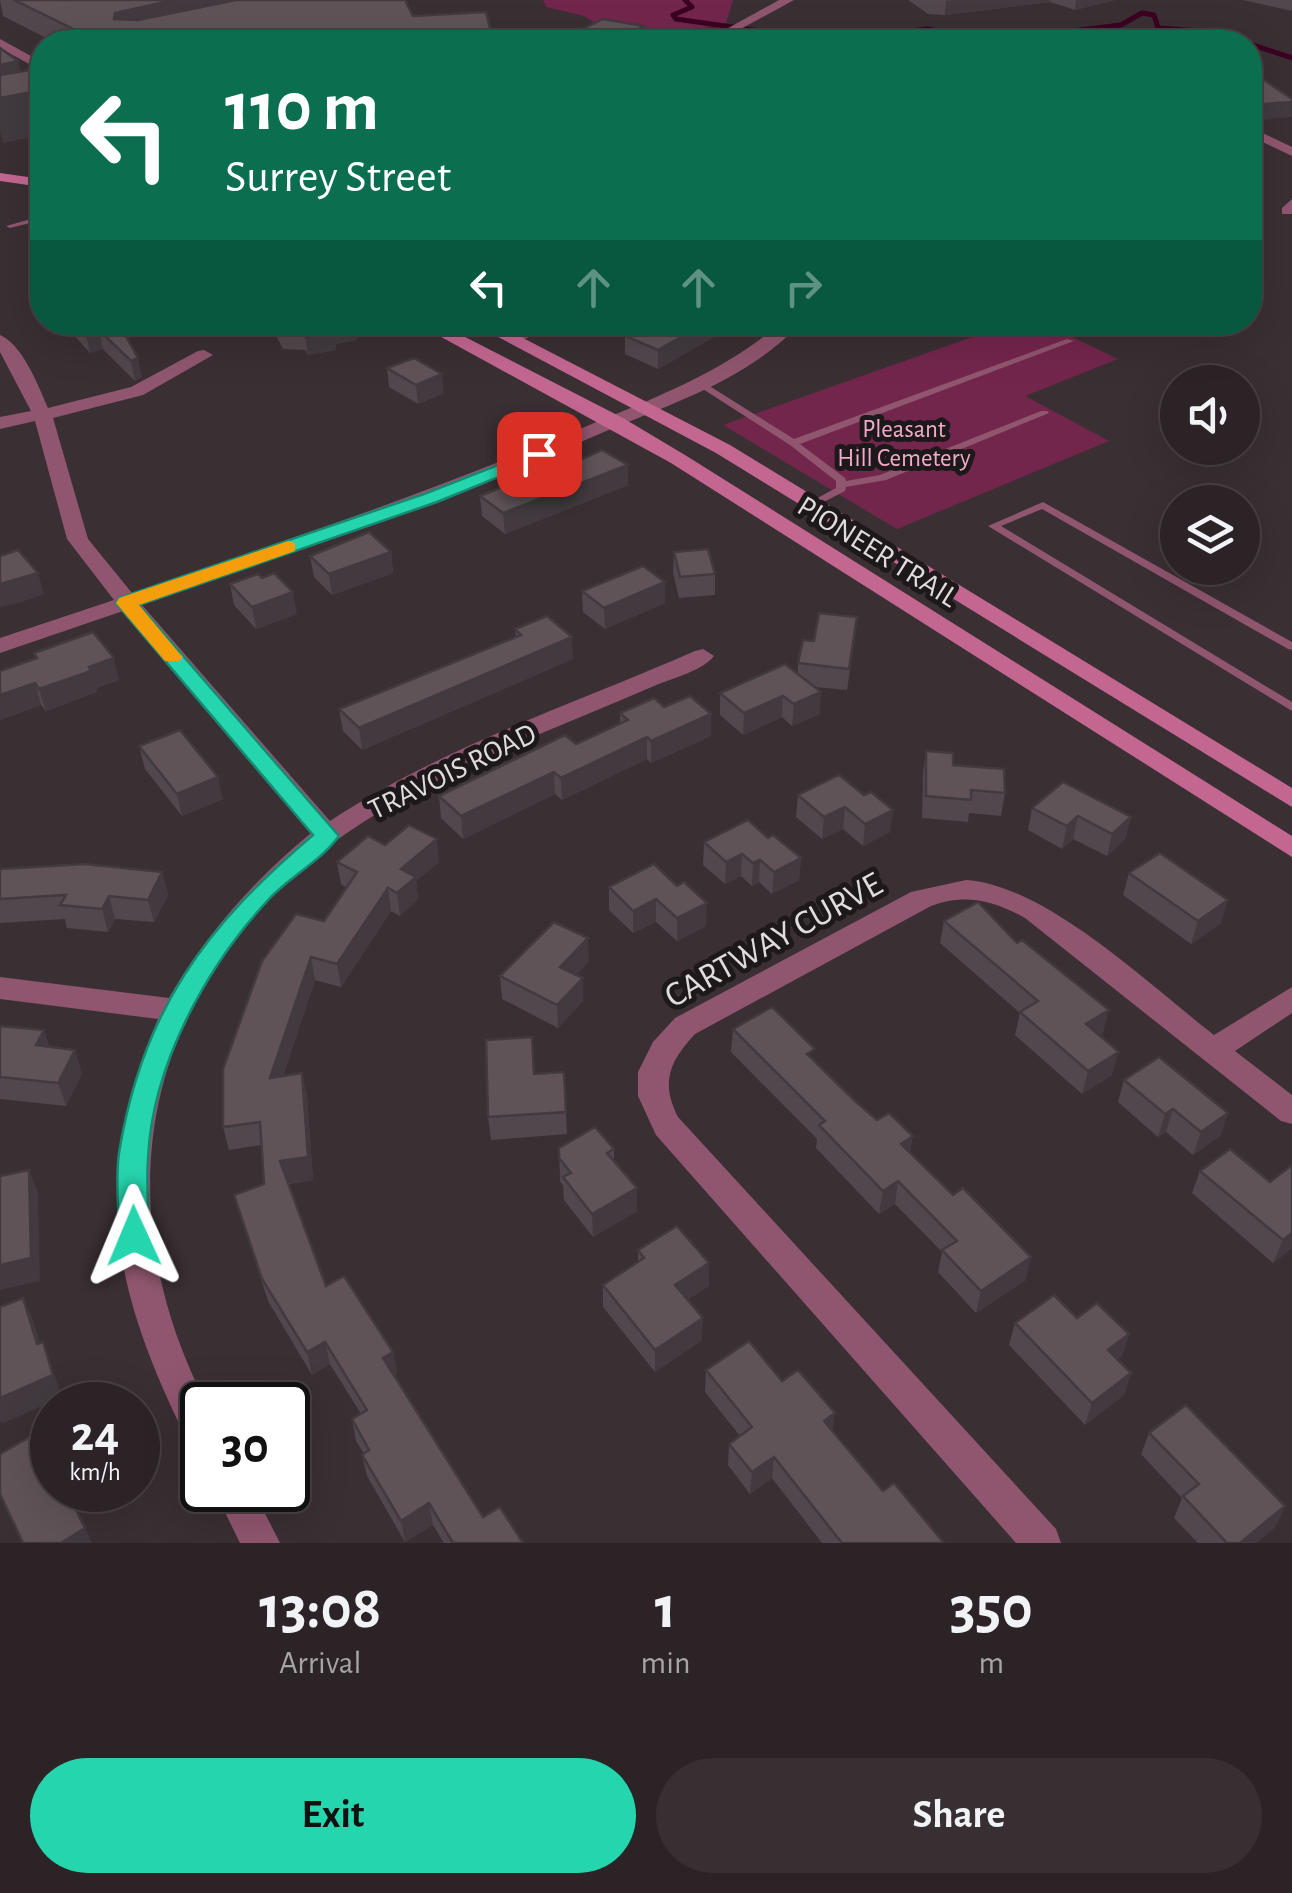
<!DOCTYPE html>
<style>
body{margin:0;font-family:"Alegreya Sans",sans-serif;background:#382f32;color:#f1f3f6;height:100vh;display:flex;flex-direction:column;font-size:38px;white-space:nowrap}
*{box-sizing:border-box;margin:0}
p{font-size:32px;color:#a6a4a7}
.icon{flex:none;width:55px;height:55px;fill:none;stroke:currentColor;stroke-width:2;stroke-linecap:round;stroke-linejoin:round}
.map{position:relative;height:1543px;overflow:hidden}
.sheet{display:flex;flex-direction:column;background:#2c2326;flex:1}
.sheet>*{flex:none}
.top-card{position:absolute;left:30px;top:30px;width:1232px;height:305px;border-radius:40px;box-shadow:0 10px 40px #0002,0 0 0 2px #484043;background:#0b6e4f;color:#fff;overflow:hidden}
.controls{position:absolute;left:1160px;top:365px;display:grid;gap:20px}
.controls a{display:grid;place-items:center;width:100px;height:100px;border-radius:50%;background:#2c2326;box-shadow:0 10px 40px #0002,0 0 0 2px #484043;font-size:50px}
.speed{position:absolute;left:30px;top:1382px;display:flex;gap:20px;font-size:50px;font-weight:700;text-align:center}
.speed>*{display:grid;place-content:center;width:130px;height:130px;border-radius:50%;background:#2c2326;box-shadow:0 10px 40px #0002,0 0 0 2px #484043;line-height:1}
.speed small{font-size:25px;font-weight:400}
.speed .limit{border:5px solid #111;border-radius:15px;background:#fff;color:#111}
.pin{position:absolute;display:grid;place-items:center;width:85px;height:85px;color:#fff;margin:-42px;border-radius:20px;box-shadow:0 5px 15px #0006}
.me{position:absolute;width:110px;margin:-55px;rotate:359deg;stroke-linejoin:round;filter:drop-shadow(0 0 8px #0008)}
.turn{display:flex;align-items:center;gap:35px;height:210px;padding:0 30px;font-size:45px}
.turn .icon{width:130px;height:130px;stroke-width:2.5}
.turn b{display:block;font-size:70px;line-height:85px}
.lanes{display:flex;align-items:center;height:95px;padding:0 30px;background:#0003;justify-content:center;gap:50px;direction:ltr}
.lanes .off{opacity:.35}
.eta{display:flex;justify-content:space-evenly;align-items:center;height:170px;text-align:center}
.eta b{font-size:60px;font-weight:700;line-height:70px}
.button{display:flex;gap:20px;margin-top:auto;padding:20px 30px}
.button a{flex:1;height:115px;border-radius:60px;background:#25d5ae;color:#111;font-size:40px;font-weight:700;line-height:115px;text-align:center}
.button a+a{background:#382f32;color:#f1f3f6}
.map>svg:first-child{display:block}
.green{fill:#73264c}
.lines{fill:none;stroke-linecap:round;stroke-linejoin:round}
.stream{stroke:#3c0021;stroke-width:5}
.lane{fill:#90566f;fill-rule:evenodd}
.street{fill:#90566f;fill-rule:evenodd}
.secondary{fill:#c36791;fill-rule:evenodd}
.wall{fill:#52474c}
.shaded-wall{fill:#423a3e}
.building{fill:#5f5358;stroke:#423a3e;stroke-width:2.5}
.route{fill:#25d5ae;stroke:#188a71;stroke-width:2.5}
.slow{fill:#f59e0b}
.labels{text-anchor:middle;stroke-width:10;stroke-linejoin:round;paint-order:stroke}
.far-park-label{font-size:25px;fill:#f2aac8;stroke:#1d181a}
.street-label{font-size:30px;fill:#e2dbde;stroke:#1d181a}
.near-street-label{font-size:35px;fill:#e2dbde;stroke:#1d181a}
</style>
<div class="map">
<svg width="1292" height="1543" viewBox="0 0 1292 1543">
<rect width="100%" height="100%" fill="#3a2f33"/>
<!-- green -->
<g class="green">
<path d="M543,0H733L726,23L692,30L599,26L584,16L546,7Z"/>
<path d="M1012,323H1043L1118,359L1025,396L1109,441L897,529L723,425Z"/>
</g>
<g class="lines">
<!-- stream -->
<g class="stream">
<path d="M685,0L692,7L673,15L676,19L802,37L850,35L848,42"/>
<path d="M890,42L892,33L927,29L967,36L1004,31L1055,33L1121,25L1142,13L1154,15L1158,28L1215,32L1243,42"/>
<path d="M1250,44L1292,58"/>
</g>
<!-- lane -->
<g class="lane">
<path d="M42,216V220L10,228L6,226Z"/>
<path d="M551,322H564L517,342L510,340Z"/>
<path d="M1067,339L1074,341L800,444L845,478L846,481L880,475L1041,411H1047L1049,413L886,480L846,487L845,491L814,507L809,504L810,502L836,488V481L790,445L695,384L703,382L794,439Z"/>
<path d="M1043,502L1292,642V650L1288,649L1042,509L1001,526L1292,702V711L988,526Z"/>
</g>
<!-- street -->
<g class="street">
<path d="M779,0H794L717,42H703Z"/>
<path d="M0,39L42,62V71L0,48Z"/>
<path d="M1250,127L1292,147V156L1250,136Z"/>
<path d="M1292,199V214H1282V208Z"/>
<path d="M782,322H801C752,378 671,404 604,432C453,497 298,551 142,605L330,821C442,747 572,705 695,651L703,649L714,656C702,671 673,678 654,686C601,709 547,730 494,754C437,780 379,808 329,846C144,988 101,1200 207,1405H202V1449L189,1444C112,1288 89,1183 158,1019L0,999V977L169,998C207,933 253,881 311,833L123,611L0,653V638L114,600L67,539L35,421L0,429V417L31,411L0,352V335C23,345 38,385 48,408L131,387L198,351L204,350L213,355L143,395L53,418L88,539L132,593C281,543 430,492 575,431C647,401 722,374 782,322Z"/>
<path d="M966,880C1046,885 1149,985 1214,1035L1292,987V1013L1235,1051L1292,1095V1124L1281,1121L1025,918C994,901 966,893 931,906L695,1034C670,1061 660,1082 678,1117L1056,1529L1061,1543H1016L656,1135L638,1096V1072L653,1042L675,1018L911,892Z"/>
<path d="M214,1490H253L280,1543H240Z"/>
</g>
<!-- secondary -->
<g class="secondary">
<path d="M0,173L42,179V187L0,181Z"/>
<path d="M414,322H436L623,418L685,455L1292,836V857L671,463Z"/>
<path d="M470,322H492L730,445L1292,788V807L716,453Z"/>
</g>
</g>
<!-- wall -->
<g class="wall">
<path d="M0,0H405L413,16L501,42H54L3,16Z"/>
<path d="M908,0H1115L1075,10L1050,2L945,15L928,14Z"/>
<path d="M1243,0H1292V11Z"/>
<path d="M42,260V284L37,281L33,263Z"/>
<path d="M71,322H172L174,329L127,338L142,377L135,381L103,349L90,353L73,334Z"/>
<path d="M269,322H355L357,340L336,344V350L308,355L305,350L283,349Z"/>
<path d="M654,322H728V329L658,369L625,354V336Z"/>
<path d="M387,368L444,393L418,404L389,387Z"/>
<path d="M628,485L505,534L482,516L480,496Z"/>
<path d="M391,552L393,573L332,595L314,577L310,556Z"/>
<path d="M674,552L715,574V595L679,598L673,573Z"/>
<path d="M665,582V603L605,629L583,612L582,591Z"/>
<path d="M230,584L297,614L256,629L234,605Z"/>
<path d="M515,629L573,659L362,750L343,731L339,709L516,637Z"/>
<path d="M855,638L847,690L815,687L820,714L792,726L782,717L743,735L720,715V693L798,674V663L814,641Z"/>
<path d="M34,653L119,680L96,688L97,692L46,711L41,705L0,720L35,659Z"/>
<path d="M664,707L711,714V736L651,763L647,759L562,800L555,794L463,839L441,818L439,796L576,744L620,724V713Z"/>
<path d="M139,746L223,799L182,816L145,769Z"/>
<path d="M926,751L1005,793L1001,816L969,813L968,822L922,818L923,773Z"/>
<path d="M839,775L890,832L863,846L843,829L822,839L796,817L798,795Z"/>
<path d="M1032,808L1131,817L1125,839L1107,856L1073,839L1062,849L1028,830Z"/>
<path d="M768,838L801,858L799,880L772,894L759,882L752,886L741,876L725,884L703,865L704,842Z"/>
<path d="M385,845L439,862L416,881L418,899L400,916L391,911L341,987L315,980L283,1076L302,1073L307,1096L313,1180L289,1184L326,1286L393,1352L397,1374L394,1376L483,1517L523,1543H444L433,1525L405,1542L367,1476L362,1455L364,1454L356,1441L352,1419L361,1414L330,1364L312,1375L268,1301L234,1195L264,1184L261,1145L229,1150L223,1127L324,921L347,888L341,884L337,862Z"/>
<path d="M654,864L706,926L677,941L656,922L633,933L609,910V887Z"/>
<path d="M0,869L162,872L168,895L154,922L115,919L108,932L67,928L65,919L0,923Z"/>
<path d="M1129,873L1221,923L1191,944L1123,895Z"/>
<path d="M944,921L1103,1033L1100,1035L1112,1075L1082,1094L1015,1035L1020,1013L940,943Z"/>
<path d="M589,961L576,975L583,978V1001L558,1028L502,999L500,976Z"/>
<path d="M0,1026L50,1047L82,1073L66,1106L0,1099Z"/>
<path d="M733,1029L814,1061L910,1153L1026,1280L976,1313L938,1272L942,1252L895,1204L879,1214L816,1148L817,1139L731,1052Z"/>
<path d="M564,1072L567,1134L491,1140L488,1117L534,1074Z"/>
<path d="M1124,1080L1228,1113L1220,1136L1193,1155L1166,1132L1158,1137L1118,1102Z"/>
<path d="M559,1148L614,1149V1161L637,1211L593,1237L564,1200L563,1186L560,1181Z"/>
<path d="M1292,1165V1248L1273,1263L1192,1193L1200,1171L1270,1182Z"/>
<path d="M638,1250L709,1286L687,1300L702,1340L655,1372L603,1307V1285L638,1262Z"/>
<path d="M1077,1318L1129,1334L1122,1356L1118,1359L1131,1373L1124,1395L1085,1425L1009,1345L1015,1323Z"/>
<path d="M706,1370L782,1381L832,1431L883,1491L944,1543H822L772,1478L750,1494L728,1465L729,1444L740,1436L705,1392Z"/>
<path d="M1149,1433L1285,1506L1275,1527L1256,1543H1198L1174,1518L1182,1498L1141,1454Z"/>
</g>
<!-- shaded-wall -->
<g class="shaded-wall">
<path d="M174,0H256L120,38L114,19L115,13Z"/>
<path d="M955,0H1050V2L945,15L946,1Z"/>
<path d="M1076,0H1115L1075,10Z"/>
<path d="M644,26V42H611Z"/>
<path d="M18,61L25,93L42,90V135L3,143L0,131V65Z"/>
<path d="M1292,102V117L1250,121V105Z"/>
<path d="M118,322H172L174,329L121,339Z"/>
<path d="M348,322H355L357,340L336,344V350L308,355L305,336L330,326Z"/>
<path d="M707,322H728V329L658,369V350Z"/>
<path d="M99,330L103,349L90,353L86,334Z"/>
<path d="M138,358L142,377L135,381L131,361Z"/>
<path d="M442,374L444,393L418,404L416,385Z"/>
<path d="M628,465V485L505,534L503,513Z"/>
<path d="M391,552L393,573L332,595L329,574Z"/>
<path d="M38,573L44,594L19,603L0,607V584Z"/>
<path d="M665,582V603L605,629L604,608Z"/>
<path d="M293,592L297,614L256,629L252,607Z"/>
<path d="M572,637L573,659L362,750L359,728Z"/>
<path d="M114,658L119,680L96,688L97,692L46,711L39,689L89,667Z"/>
<path d="M35,683L41,705L0,720V695Z"/>
<path d="M821,692L820,714L792,726L794,704Z"/>
<path d="M783,696L782,717L743,735L744,713Z"/>
<path d="M711,714V736L651,763V741Z"/>
<path d="M647,737V759L562,800L561,778Z"/>
<path d="M554,772L555,794L463,839L461,816Z"/>
<path d="M218,777L223,799L182,816L177,794Z"/>
<path d="M845,807L843,829L822,839L824,817Z"/>
<path d="M893,810L890,832L863,846L865,824Z"/>
<path d="M1078,816L1073,839L1062,849L1067,826Z"/>
<path d="M1131,817L1125,839L1107,856L1112,834Z"/>
<path d="M437,839L439,862L416,881L418,899L400,916L397,893L401,869Z"/>
<path d="M742,854L741,876L725,884L726,862Z"/>
<path d="M801,858L799,880L772,894L774,872Z"/>
<path d="M760,860L759,882L752,886L753,863Z"/>
<path d="M162,872L168,895L154,922L148,900Z"/>
<path d="M388,888L391,911L341,987L337,964Z"/>
<path d="M109,896L115,919L108,932L102,909Z"/>
<path d="M656,899V922L633,933V911Z"/>
<path d="M1228,900L1221,923L1191,944L1198,921Z"/>
<path d="M707,903L706,926L677,941V918Z"/>
<path d="M588,938L589,961L561,990L560,967Z"/>
<path d="M311,957L315,980L275,1101L270,1078Z"/>
<path d="M583,978V1001L558,1028L557,1005Z"/>
<path d="M1109,1010L1103,1033L1081,1047L1086,1024Z"/>
<path d="M44,1030L52,1053L36,1045Z"/>
<path d="M75,1050L82,1073L66,1106L58,1083Z"/>
<path d="M1119,1052L1112,1075L1082,1094L1088,1071Z"/>
<path d="M302,1073L307,1096L313,1180L286,1184L280,1161Z"/>
<path d="M1173,1109L1166,1132L1158,1137L1165,1114Z"/>
<path d="M1228,1113L1220,1136L1193,1155L1201,1132Z"/>
<path d="M913,1136L909,1159L901,1144Z"/>
<path d="M29,1170L38,1192L40,1281L0,1290V1265Z"/>
<path d="M898,1181L895,1204L879,1214L883,1191Z"/>
<path d="M637,1188V1211L593,1237L592,1214Z"/>
<path d="M1292,1233V1248L1273,1263L1283,1240Z"/>
<path d="M1031,1257L1026,1280L976,1313L981,1291Z"/>
<path d="M709,1263V1286L675,1308V1285Z"/>
<path d="M23,1298L33,1320L47,1366L37,1344Z"/>
<path d="M703,1318L702,1340L655,1372V1350Z"/>
<path d="M1129,1334L1122,1356L1101,1372L1108,1350Z"/>
<path d="M43,1342L62,1397L2,1424L0,1420V1398Z"/>
<path d="M325,1342L330,1364L312,1375L307,1352Z"/>
<path d="M393,1352L397,1374L387,1381L383,1358Z"/>
<path d="M1131,1373L1124,1395L1085,1425L1092,1403Z"/>
<path d="M835,1413L832,1435L824,1421Z"/>
<path d="M774,1457L772,1478L750,1494L752,1472Z"/>
<path d="M65,1490H91L70,1502Z"/>
<path d="M429,1503L433,1525L405,1542L401,1521Z"/>
<path d="M1285,1506L1275,1527L1256,1543H1240Z"/>
<path d="M85,1528L92,1543H61Z"/>
</g>
<!-- building -->
<g class="building">
<path d="M14,0H174L115,13L114,19L138,20L236,0H405L413,16L486,12L493,40L501,42H100Z"/>
<path d="M603,19L644,26L611,42H556Z"/>
<path d="M0,48L18,61L0,65Z"/>
<path d="M30,70L42,79V90L0,98V75Z"/>
<path d="M1250,76L1264,80L1292,99V102L1250,105Z"/>
<path d="M42,260V269L33,263Z"/>
<path d="M76,322H118L138,358L131,361L99,330L86,334Z"/>
<path d="M277,322H348L330,326L334,331L305,336L302,331L281,330Z"/>
<path d="M654,322H707L658,350L625,336Z"/>
<path d="M414,358L442,374L416,385L387,368Z"/>
<path d="M602,450L628,465L503,513L480,496L531,475L537,479Z"/>
<path d="M369,532L391,552L329,574L310,556Z"/>
<path d="M708,549L715,574L680,577L674,552Z"/>
<path d="M18,550L38,573L0,584V556Z"/>
<path d="M643,566L665,582L604,608L582,591Z"/>
<path d="M274,573L293,592L252,607L230,584L258,574L262,578Z"/>
<path d="M819,613L857,617L849,669L798,663L803,640L814,641Z"/>
<path d="M547,616L572,637L359,728L339,709L521,635L515,629Z"/>
<path d="M93,632L114,658L89,667L91,671L39,689L35,683L0,695V671L37,658L34,653Z"/>
<path d="M785,664L821,692L794,704L783,696L744,713L720,693Z"/>
<path d="M690,696L711,714L651,741L647,737L561,778L554,772L461,816L439,796L565,735L576,744L628,720L620,713L654,698L664,707Z"/>
<path d="M180,730L218,777L177,794L139,746Z"/>
<path d="M926,751L953,753V765L1004,769L1005,793L971,790V800L926,796Z"/>
<path d="M839,775L864,795L871,792L893,810L865,824L845,807L824,817L798,795Z"/>
<path d="M1063,782L1131,817L1112,834L1078,816L1067,826L1032,808Z"/>
<path d="M748,820L768,838L773,835L801,858L774,872L760,860L753,863L742,854L726,862L704,842Z"/>
<path d="M409,825L437,839L401,869L416,877L397,893L388,888L337,964L311,957L270,1078L302,1073L308,1157L280,1161L326,1286L344,1276L393,1352L383,1358L483,1517L500,1507L523,1543H453L429,1503L401,1521L362,1455L369,1450L352,1419L367,1410L325,1342L307,1352L262,1279L234,1195L264,1184L260,1122L223,1127V1069L262,961L296,914L324,921L357,872L337,862L368,836L385,845Z"/>
<path d="M1160,853L1228,900L1198,921L1129,873Z"/>
<path d="M85,864L162,872L148,900L109,896L102,909L60,905L66,895L0,899V869Z"/>
<path d="M654,864L677,886L684,882L707,903L677,918L656,899L633,911L609,887Z"/>
<path d="M978,902L1017,943L1022,940L1109,1010L1086,1024L1119,1052L1088,1071L1020,1012L1038,1001L944,921Z"/>
<path d="M554,922L588,938L560,967L583,978L557,1005L500,976Z"/>
<path d="M772,1007L815,1049L807,1054L856,1102L877,1120L889,1113L913,1136L901,1144L953,1195L963,1188L1031,1257L981,1291L942,1250L957,1241L898,1181L883,1191L819,1125L825,1121L733,1029Z"/>
<path d="M0,1026L44,1030L36,1045L75,1050L58,1083L0,1077Z"/>
<path d="M532,1037L534,1074L564,1072L566,1112L488,1117L486,1040Z"/>
<path d="M1159,1057L1228,1113L1201,1132L1173,1109L1165,1114L1124,1080Z"/>
<path d="M595,1127L614,1149L607,1153L637,1188L592,1214L563,1177L571,1173L559,1158V1148Z"/>
<path d="M1230,1149L1270,1182L1292,1165V1233L1283,1240L1200,1171Z"/>
<path d="M29,1170L31,1258L0,1265V1176Z"/>
<path d="M677,1226L709,1263L675,1285L703,1318L655,1350L603,1285L644,1258L638,1250Z"/>
<path d="M1054,1295L1077,1318L1097,1303L1129,1334L1108,1350L1131,1373L1092,1403L1015,1323Z"/>
<path d="M23,1298L37,1344L43,1342L53,1375L0,1398V1307Z"/>
<path d="M749,1341L782,1381L798,1370L835,1413L824,1421L883,1491L894,1483L944,1543H842L774,1457L752,1472L729,1444L752,1427L706,1370Z"/>
<path d="M1186,1405L1285,1506L1240,1543H1227L1183,1496L1199,1484L1149,1433Z"/>
<path d="M52,1424V1490H66L85,1528L61,1543H23L0,1494V1454Z"/>
</g>
<!-- route -->
<path class="route" d="M539,449L548,454L545,458L437,502L139,605L339,836C322,860 291,876 270,898C207,965 152,1065 148,1159C146,1185 149,1211 149,1236L145,1246L134,1249L124,1246L119,1236C119,1209 115,1179 119,1153C142,1010 206,926 313,835L116,603L119,598L424,494Z"/>
<!-- slow -->
<path class="slow" d="M288,541L295,543V551L139,605L179,653L183,657L179,661H165L116,603L119,598Z"/>
<g class="labels">
<!-- far-park labels -->
<g class="far-park-label">
<text x="904" y="437">Pleasant<tspan x="904" dy="29">Hill Cemetery</tspan></text>
</g>
<!-- street labels -->
<g class="street-label">
<text transform="translate(878 551) rotate(32)" y="10">PIONEER TRAIL</text>
<text transform="translate(452 771) rotate(-26)" y="10">TRAVOIS ROAD</text>
</g>
<!-- near-street labels -->
<g class="near-street-label">
<text transform="translate(773 939) rotate(-29)" y="12">CARTWAY CURVE</text>
</g>
</g>
</svg>
<div class="controls">
<a><svg class="icon" aria-label="sound" viewBox="0 0 24 24"><path d="M4 9h4l5-4v14l-5-4H4zM17 9q2 3 0 6"/></svg></a>
<a><svg class="icon" aria-label="layers" viewBox="0 0 24 24"><path d="M12 4l9 5-9 5-9-5zM3 14l9 5 9-5"/></svg></a>
</div>
<div class="speed"><div>24<small>km/h</small></div><div class="limit">30</div></div>
<div class="pin" style="left:539px;top:454px;background:#d93025"><svg class="icon" aria-label="arrive" viewBox="0 0 24 24"><path d="M6 21V4h12l-3 4 3 4H6"/></svg></div>
<svg class="me" style="left:134px;top:1236px" viewBox="-20 -20 40 40"><path d="M0-17L14 15 0 8-14 15z" fill="#25d5ae" stroke="#fff" stroke-width="4"/></svg>
<div class="top-card">
<div class="turn"><svg class="icon" aria-label="left" viewBox="0 0 24 24"><path d="M17 20v-9H6M10 6l-5 5 5 5"/></svg><div><b>110 m</b>Surrey Street</div></div>
<div class="lanes"><svg class="icon" aria-label="left" viewBox="0 0 24 24"><path d="M17 20v-9H6M10 6l-5 5 5 5"/></svg><svg class="icon off" aria-label="ahead" viewBox="0 0 24 24"><path d="M12 20V5M6 11l6-6 6 6"/></svg><svg class="icon off" aria-label="ahead" viewBox="0 0 24 24"><path d="M12 20V5M6 11l6-6 6 6"/></svg><svg class="icon off" aria-label="right" viewBox="0 0 24 24"><path d="M7 20v-9h11M14 6l5 5-5 5"/></svg></div>
</div>
</div>
<section class="sheet">
<div class="eta">
<div><b>13:08</b><p>Arrival</p></div>
<div><b>1</b><p>min</p></div>
<div><b>350</b><p>m</p></div>
</div>
<div class="button"><a>Exit</a><a>Share</a></div>
</section>
